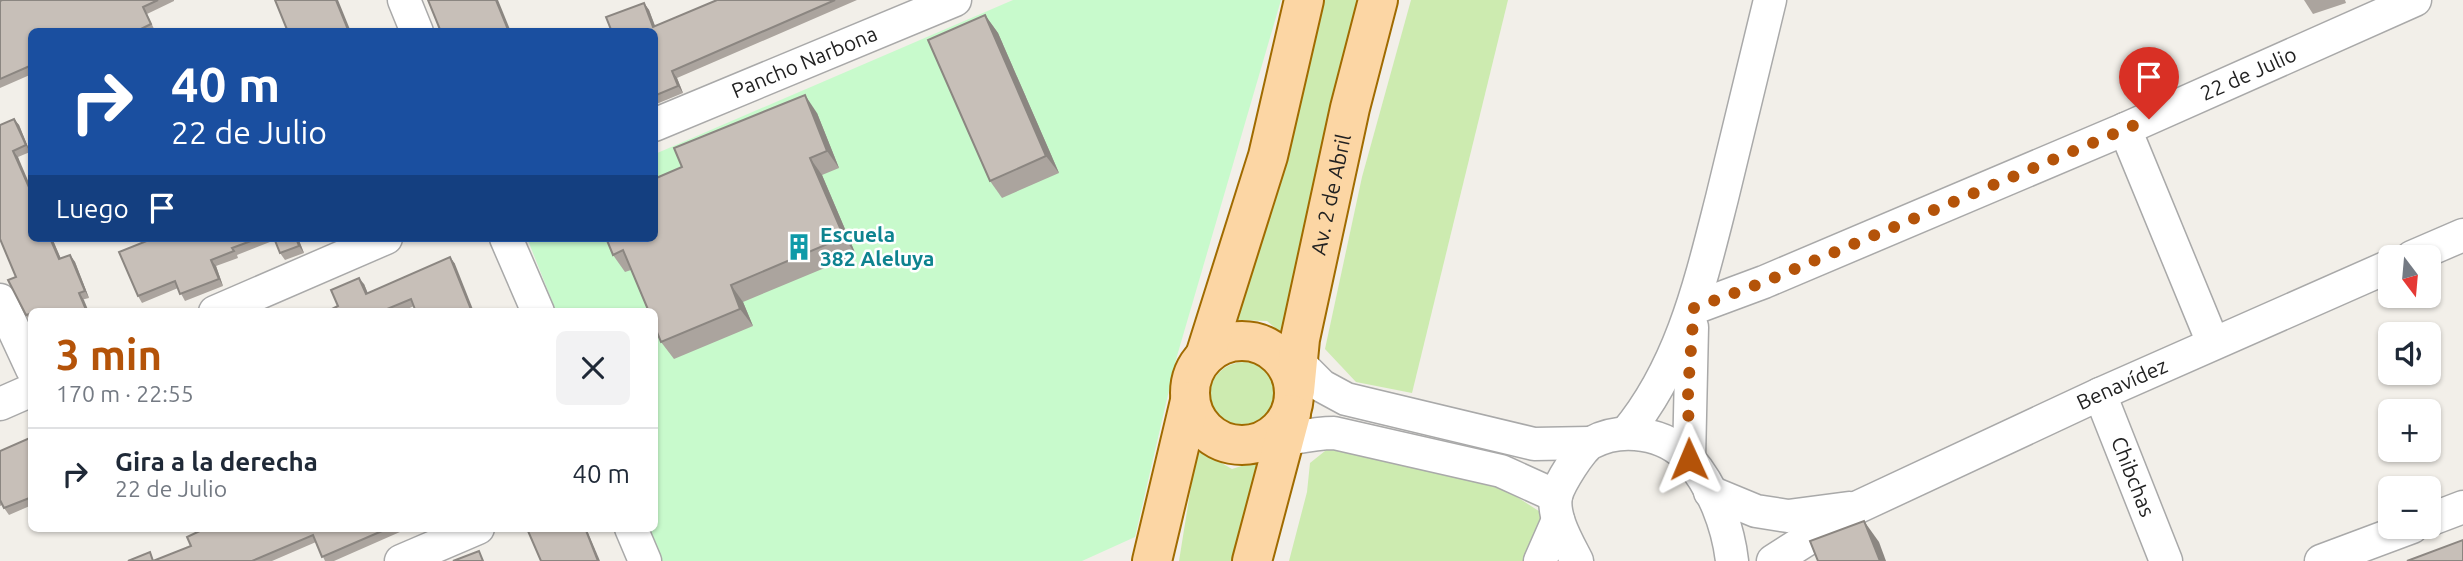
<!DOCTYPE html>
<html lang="es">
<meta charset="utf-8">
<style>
body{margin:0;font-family:Ubuntu,sans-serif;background:#f2f2f3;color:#1f2937;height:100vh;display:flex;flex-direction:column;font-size:26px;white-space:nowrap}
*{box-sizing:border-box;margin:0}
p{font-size:23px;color:#747a83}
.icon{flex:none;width:38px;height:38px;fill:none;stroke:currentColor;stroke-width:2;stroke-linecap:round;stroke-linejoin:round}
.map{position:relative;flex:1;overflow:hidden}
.drawer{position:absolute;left:28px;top:308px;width:630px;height:224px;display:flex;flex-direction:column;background:#fff;border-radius:10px;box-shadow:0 2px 5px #0004}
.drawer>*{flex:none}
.hud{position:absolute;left:28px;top:28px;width:630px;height:214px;border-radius:10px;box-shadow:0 2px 5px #0004;background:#1a4fa0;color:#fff;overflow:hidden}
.needle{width:46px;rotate:164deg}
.controls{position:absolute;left:2378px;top:245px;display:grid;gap:14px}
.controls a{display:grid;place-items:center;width:63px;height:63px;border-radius:10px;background:#fff;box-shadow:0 2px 5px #0004;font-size:35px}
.pin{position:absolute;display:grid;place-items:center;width:60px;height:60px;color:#fff;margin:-72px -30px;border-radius:50% 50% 50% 0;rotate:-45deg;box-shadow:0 0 7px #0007}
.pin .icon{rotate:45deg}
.me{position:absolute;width:77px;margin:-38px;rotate:359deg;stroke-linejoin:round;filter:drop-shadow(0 0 5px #0008)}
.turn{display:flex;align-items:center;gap:24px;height:147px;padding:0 28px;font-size:32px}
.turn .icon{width:91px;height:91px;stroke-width:2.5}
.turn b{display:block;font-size:49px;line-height:60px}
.then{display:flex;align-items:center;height:66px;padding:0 28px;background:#0003;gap:14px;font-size:26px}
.round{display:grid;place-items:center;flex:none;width:74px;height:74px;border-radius:10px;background:#f2f2f3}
.head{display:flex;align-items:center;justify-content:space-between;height:119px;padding:0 28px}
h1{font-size:42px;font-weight:700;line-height:52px;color:#b45309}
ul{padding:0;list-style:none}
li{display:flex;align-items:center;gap:21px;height:91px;padding:0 28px;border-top:2px solid #e0e1e3}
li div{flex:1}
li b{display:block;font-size:26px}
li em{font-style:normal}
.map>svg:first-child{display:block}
.grass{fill:#cdebb0}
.park{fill:#c8facc}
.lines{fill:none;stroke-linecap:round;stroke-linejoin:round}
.minor-casing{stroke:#a9a9a9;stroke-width:35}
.major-casing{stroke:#a06b00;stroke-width:42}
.minor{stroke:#fff;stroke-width:32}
.major{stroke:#fcd6a4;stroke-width:38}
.wall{fill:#aba49e}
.shaded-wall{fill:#8b8681}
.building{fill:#c7bfb8;stroke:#8b8681;stroke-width:2}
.route{stroke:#b45309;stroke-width:12;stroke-dasharray:0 21.6}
.labels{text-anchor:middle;stroke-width:5;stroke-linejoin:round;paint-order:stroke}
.street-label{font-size:21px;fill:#222;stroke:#fff}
.culture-label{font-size:21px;font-weight:bold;fill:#0d838f;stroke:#fff;text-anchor:start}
</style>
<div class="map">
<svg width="2463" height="561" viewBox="0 0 2463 561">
<rect width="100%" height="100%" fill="#f2efe9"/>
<!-- grass -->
<g class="grass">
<path d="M1322,0H1360L1287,338L1267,321L1235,320Z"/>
<path d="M1411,0H1508L1412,393L1356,382L1325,349L1362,177Z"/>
<circle cx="1244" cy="397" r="35"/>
<path d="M1335,443L1506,490L1545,515L1526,561H1289L1307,492L1310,463Z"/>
<path d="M1197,449L1232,469L1270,457L1237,561H1179Z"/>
</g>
<!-- park -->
<path class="park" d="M1013,0H1281L1177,356L1135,537L1082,561H662L648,529L654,528V312L556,311L527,238H654L655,154Z"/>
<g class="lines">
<defs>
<g id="minor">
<path d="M404,0L417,32"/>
<path id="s1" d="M654,125L955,0"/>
<path d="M2125,129L2213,343"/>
<path d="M506,238L538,312"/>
<path d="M2412,257L2463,235"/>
<path d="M0,300L32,369"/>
<path id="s2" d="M1694,308L1764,282L2125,129L2415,0"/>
<path d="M215,312L386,238"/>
<path d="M1271,349L1297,361L1322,386L1346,399L1534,444L1590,443"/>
<path id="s3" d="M2100,394L2166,561"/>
<path d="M0,404L32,390"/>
<path d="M1626,433C1682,366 1701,280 1722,198C1738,132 1754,66 1770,0"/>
<path d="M1257,443C1283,442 1307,433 1334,433L1501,471L1556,496"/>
<path d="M1689,459L1692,327"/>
<path d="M1710,492L1756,511L1788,516L1849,508"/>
<path d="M2429,520L2463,507"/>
<path d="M631,528L645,561"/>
<path d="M401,561L478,528"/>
<path d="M1540,561L1558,520"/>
<path d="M1577,561C1568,543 1552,517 1556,496C1559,484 1581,448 1591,443C1622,426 1666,433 1689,459C1713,486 1728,526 1732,561"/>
<path id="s4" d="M1773,561L1858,507L2100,394L2390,266"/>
<path d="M2321,561L2412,527"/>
</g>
<g id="major">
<circle cx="1242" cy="393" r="52"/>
<path d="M1205,356L1268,156L1304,0"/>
<path id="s5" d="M1295,391L1300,339L1350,108L1378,0"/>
<path d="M1152,561L1190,401"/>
<path d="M1252,561L1291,414"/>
</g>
</defs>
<!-- minor casing -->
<use href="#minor" class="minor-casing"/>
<!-- major casing -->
<use href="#major" class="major-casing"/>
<!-- minor -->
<use href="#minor" class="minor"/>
<!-- major -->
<use href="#major" class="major"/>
</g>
<!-- wall -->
<g class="wall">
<path d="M2,0H174V1L147,14L155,31L154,32H32V74L0,88V1Z"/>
<path d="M717,0H857L677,78L683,93L654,105V32L644,3L649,10L655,26Z"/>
<path d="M2304,0H2345L2346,3L2313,14Z"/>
<path d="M985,15L998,33L1059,173L1002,198L990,181Z"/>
<path d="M817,113L839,168L822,175L856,255L743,302L753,326L674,359L661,342L631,270L625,272L613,255Z"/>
<path d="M14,119L19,125L30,152L18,157L32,238H52L61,259L70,255L75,262L89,298L32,312V321L30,322L26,315L16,277L0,239Z"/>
<path d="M154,238H298L304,253L285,260L280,253L275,240L237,255L238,258L216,266L223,286L185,301L178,288L142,303L138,296Z"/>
<path d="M450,257L455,264L414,306L401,312H326L338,306L364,284L368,294Z"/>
<path d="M32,437V505L9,515L2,505L0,506V451Z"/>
<path d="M206,528H409L334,561H325L316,542L272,561H128L155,560L191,546Z"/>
</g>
<!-- shaded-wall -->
<g class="shaded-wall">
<path d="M336,0H338L351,32H349Z"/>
<path d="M496,0H498L511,32H509Z"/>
<path d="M644,3L649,10L658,34L653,27Z"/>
<path d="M985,15L998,33L1059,173L1046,156Z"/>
<path d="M672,71L677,78L683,93L678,86Z"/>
<path d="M805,95L817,113L839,168L827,151Z"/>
<path d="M14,119L19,125L30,152L26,145Z"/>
<path d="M13,151L18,157L32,190V194Z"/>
<path d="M810,158L822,175L856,255L844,237Z"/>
<path d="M50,238H52L64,266L59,259Z"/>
<path d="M296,238H298L304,253L299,246Z"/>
<path d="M70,255L75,262L89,298L85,291Z"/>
<path d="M450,257L455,264L474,312H472Z"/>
<path d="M211,260L216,266L223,286L219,279Z"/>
<path d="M359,278L364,284L371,301L366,294Z"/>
<path d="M731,285L743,302L753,326L740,309Z"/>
<path d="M79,293L84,300L89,312H87Z"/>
<path d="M1864,521L1879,542L1886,561H1880Z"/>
<path d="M585,528H586L600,561H598Z"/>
</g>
<!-- building -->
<g class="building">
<path d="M2,0H158L143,7L151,24L135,32H32V65L0,79V1Z"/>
<path d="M275,0H336L349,32H288Z"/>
<path d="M428,0H496L509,32H441Z"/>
<path d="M717,0H835L672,71L678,86L654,96V32H612L606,17L644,3L653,27Z"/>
<path d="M985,15L1046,156L990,181L928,40Z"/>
<path d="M805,95L827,151L810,158L844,237L731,285L740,309L661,342L654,325V312H649L623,250L613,255L606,238H654V179L682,167L674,148Z"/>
<path d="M14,119L26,145L13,151L32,194V238H50L59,259L70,255L85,291L79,293L87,312H32V318L30,314L26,315L8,280L16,277L0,239V125Z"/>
<path d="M154,238H259L232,248L234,251L211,260L219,279L180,294L175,281L138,296L119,252Z"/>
<path d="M274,238H296L299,246L280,253Z"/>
<path d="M450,257L472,312H416L411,299L380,312H326L338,306L331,290L359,278L366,294Z"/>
<path d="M32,437V497L4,508L0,500V451Z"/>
<path d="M1864,521L1880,561H1818L1810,541Z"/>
<path d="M206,528H389L322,557L313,535L252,561H128L150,552L153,561L191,546L187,537Z"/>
<path d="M534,528H585L598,561H541L528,531Z"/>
<path d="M2463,540V561H2407Z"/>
<path d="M479,551L483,561H453Z"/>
</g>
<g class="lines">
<!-- route -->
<path class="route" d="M1689,459L1688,390L1694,308L1764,282L2149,119"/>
</g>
<!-- icons -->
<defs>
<symbol id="building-bare" viewBox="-9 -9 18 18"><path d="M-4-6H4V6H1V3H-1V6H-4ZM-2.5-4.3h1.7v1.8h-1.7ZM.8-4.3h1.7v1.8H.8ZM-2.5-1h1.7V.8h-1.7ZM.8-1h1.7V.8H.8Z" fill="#0f9aa8" stroke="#fff" stroke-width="2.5" paint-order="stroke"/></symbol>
</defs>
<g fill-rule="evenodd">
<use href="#building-bare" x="780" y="228" width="38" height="38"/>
</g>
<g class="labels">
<!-- street labels -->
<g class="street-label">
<text dy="7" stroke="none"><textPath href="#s1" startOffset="163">Pancho Narbona</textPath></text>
<text dy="7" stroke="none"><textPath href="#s2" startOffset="602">22 de Julio</textPath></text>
<text dy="7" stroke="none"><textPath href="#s5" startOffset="200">Av. 2 de Abril</textPath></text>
<text dy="7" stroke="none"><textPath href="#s4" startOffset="392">Benavídez</textPath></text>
<text dy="7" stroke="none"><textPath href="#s3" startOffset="89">Chibchas</textPath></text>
</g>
<!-- culture labels -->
<g class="culture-label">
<text x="820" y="242">Escuela<tspan x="820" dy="24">382 Aleluya</tspan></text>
</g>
</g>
</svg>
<div class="controls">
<a><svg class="needle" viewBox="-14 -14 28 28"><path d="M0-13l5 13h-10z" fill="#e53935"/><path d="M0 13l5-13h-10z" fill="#747a83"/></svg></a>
<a><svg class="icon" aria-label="sound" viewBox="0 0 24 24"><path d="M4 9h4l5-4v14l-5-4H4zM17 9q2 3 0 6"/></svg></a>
<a>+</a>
<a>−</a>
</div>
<div class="pin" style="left:2149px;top:119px;background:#d93025"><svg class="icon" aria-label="arrive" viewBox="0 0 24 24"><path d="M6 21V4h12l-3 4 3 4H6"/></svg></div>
<svg class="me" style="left:1689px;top:459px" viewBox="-20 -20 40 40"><path d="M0-17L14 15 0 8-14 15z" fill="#b45309" stroke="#fff" stroke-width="4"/></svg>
<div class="hud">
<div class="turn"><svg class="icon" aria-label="right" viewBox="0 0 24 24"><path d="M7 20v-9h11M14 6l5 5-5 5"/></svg><div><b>40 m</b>22 de Julio</div></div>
<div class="then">Luego<svg class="icon" aria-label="arrive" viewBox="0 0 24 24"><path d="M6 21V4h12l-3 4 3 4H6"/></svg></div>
</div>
<section class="drawer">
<div class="head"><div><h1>3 min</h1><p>170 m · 22:55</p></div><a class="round"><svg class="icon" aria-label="close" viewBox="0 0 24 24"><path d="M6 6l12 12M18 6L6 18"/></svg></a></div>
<ul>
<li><svg class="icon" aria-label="right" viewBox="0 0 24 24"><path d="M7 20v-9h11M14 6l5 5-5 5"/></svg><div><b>Gira a la derecha</b><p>22 de Julio</p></div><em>40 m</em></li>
</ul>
</section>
</div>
